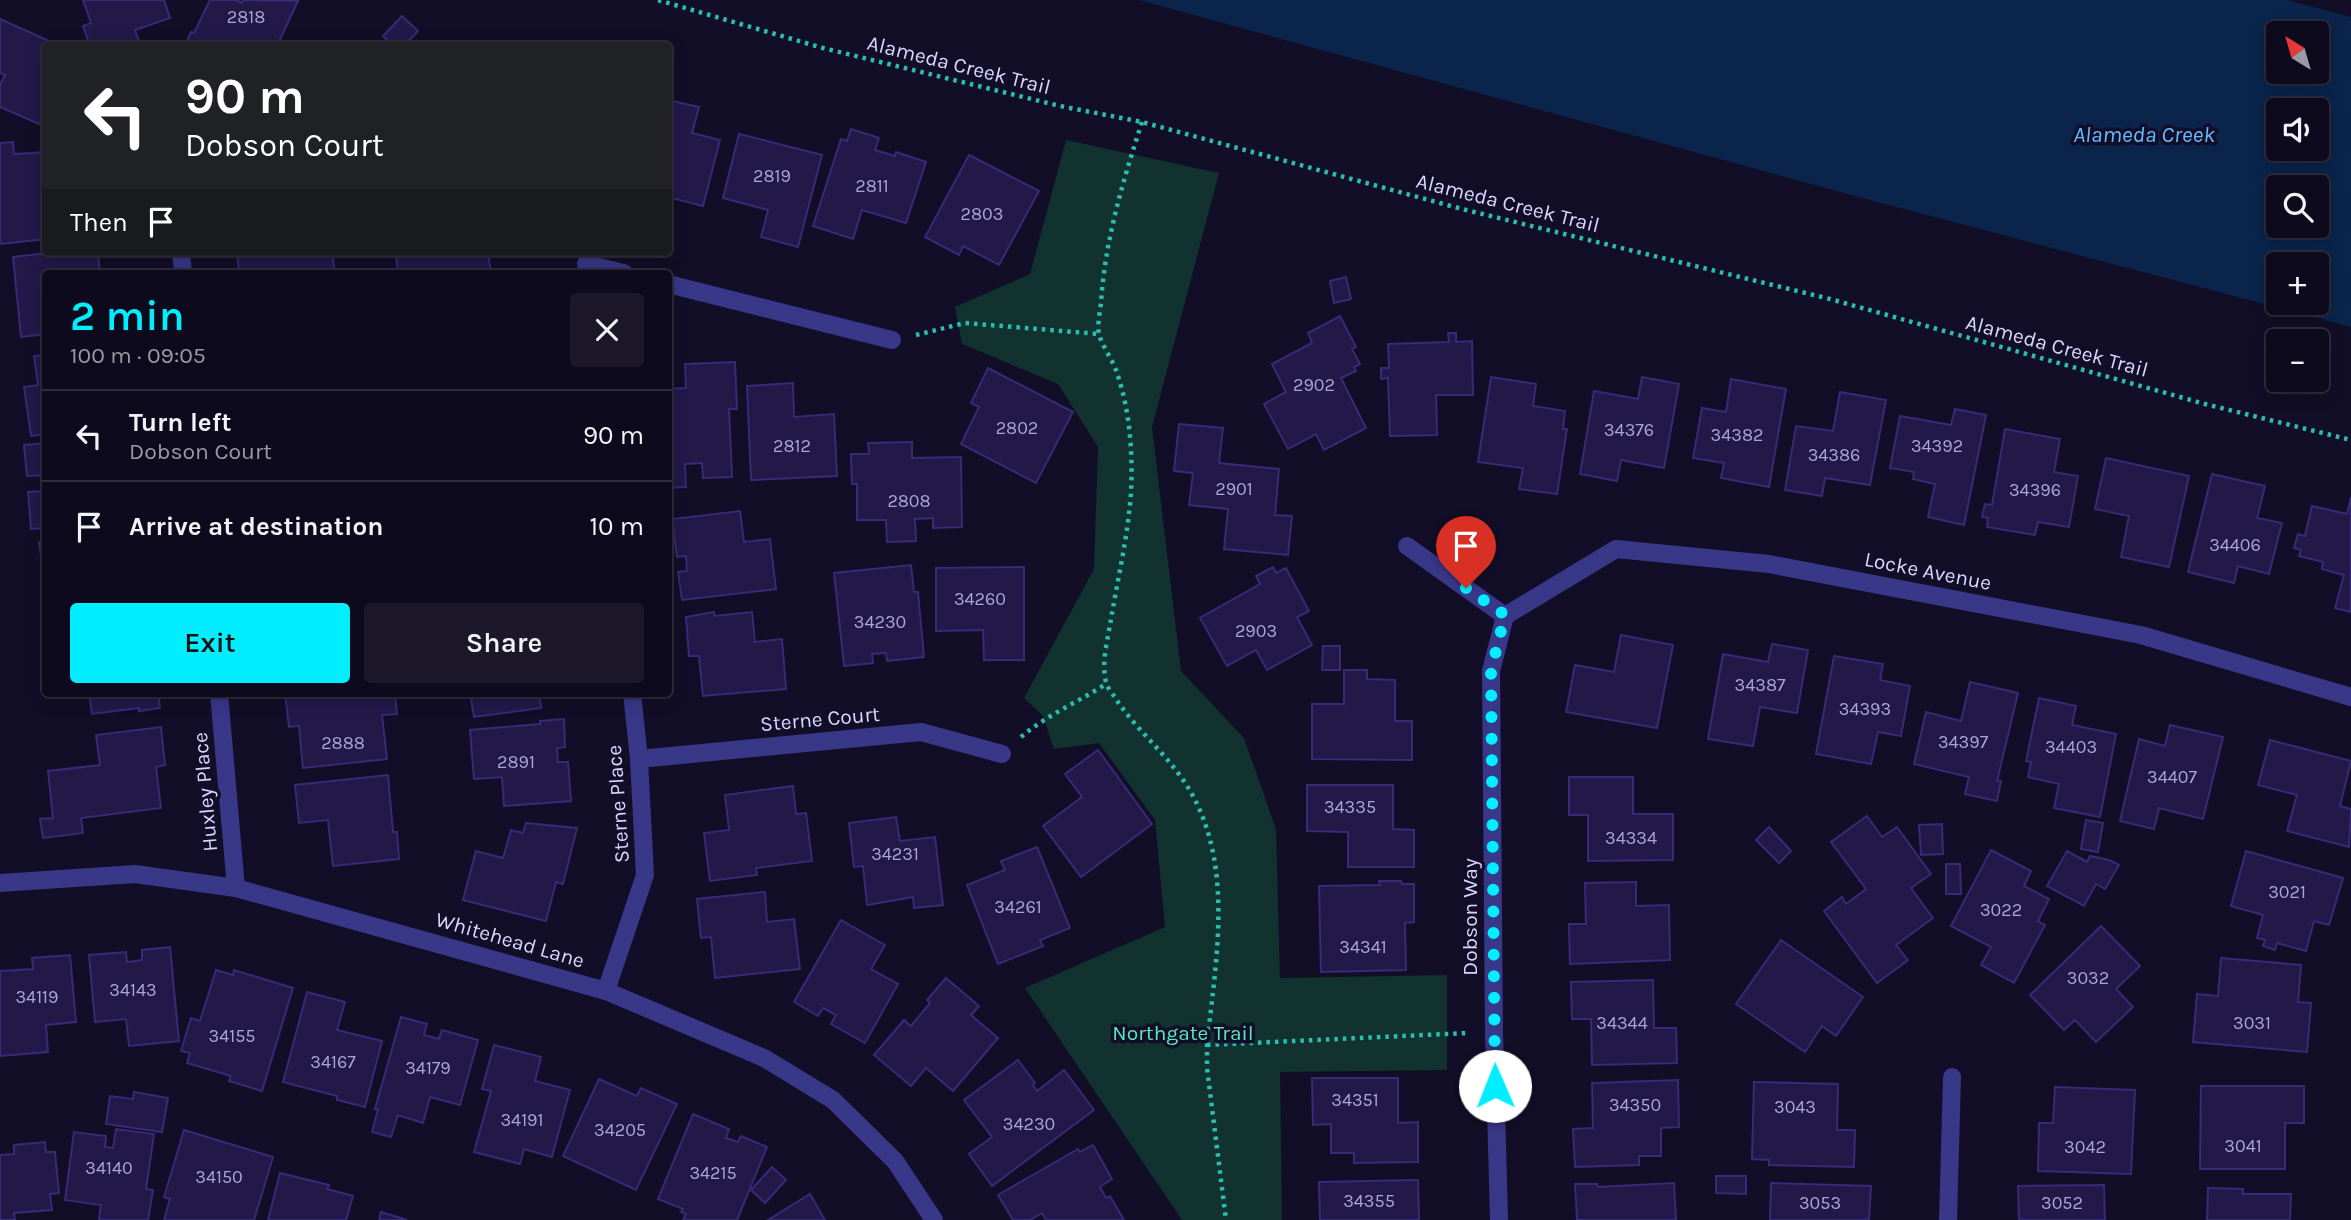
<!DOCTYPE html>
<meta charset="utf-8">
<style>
body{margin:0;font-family:Karla,sans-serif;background:#1c182a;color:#f1f3f6;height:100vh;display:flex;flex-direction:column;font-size:26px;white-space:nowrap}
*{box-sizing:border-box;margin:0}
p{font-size:23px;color:#9b9aa4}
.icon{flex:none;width:38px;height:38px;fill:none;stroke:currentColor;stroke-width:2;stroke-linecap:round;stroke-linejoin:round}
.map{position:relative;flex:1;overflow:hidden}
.details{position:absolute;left:42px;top:270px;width:630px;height:427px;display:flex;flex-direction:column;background:#0e0a1d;border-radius:7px;box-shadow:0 4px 18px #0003,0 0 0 2px #2e2b3b}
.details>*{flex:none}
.guide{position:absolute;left:42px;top:42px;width:630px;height:214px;border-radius:7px;box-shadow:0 4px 18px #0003,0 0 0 2px #2e2b3b;background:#202124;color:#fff;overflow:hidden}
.needle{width:46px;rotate:323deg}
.buttons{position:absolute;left:2266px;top:21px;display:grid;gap:14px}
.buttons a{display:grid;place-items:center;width:63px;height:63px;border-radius:7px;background:#0e0a1d;box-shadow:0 4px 18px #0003,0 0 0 2px #2e2b3b;font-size:35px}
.pin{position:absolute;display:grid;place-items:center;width:60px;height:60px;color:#fff;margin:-72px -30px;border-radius:50% 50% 50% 0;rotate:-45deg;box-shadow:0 0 7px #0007}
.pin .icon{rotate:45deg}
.me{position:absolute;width:77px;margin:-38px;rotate:359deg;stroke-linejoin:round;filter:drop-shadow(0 0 5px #0008)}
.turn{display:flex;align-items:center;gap:24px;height:147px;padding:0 28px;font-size:32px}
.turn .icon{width:91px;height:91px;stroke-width:2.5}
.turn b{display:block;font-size:49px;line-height:60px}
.then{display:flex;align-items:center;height:66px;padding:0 28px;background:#0003;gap:14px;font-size:26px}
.round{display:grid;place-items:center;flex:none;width:74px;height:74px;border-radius:7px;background:#1c182a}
.head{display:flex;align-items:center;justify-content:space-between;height:119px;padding:0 28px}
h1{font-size:42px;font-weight:600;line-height:52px;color:#01eeff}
.button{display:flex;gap:14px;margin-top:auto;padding:14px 28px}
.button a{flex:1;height:80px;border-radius:7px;background:#01eeff;color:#111;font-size:28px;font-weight:600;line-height:80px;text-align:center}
.button a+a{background:#1c182a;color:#f1f3f6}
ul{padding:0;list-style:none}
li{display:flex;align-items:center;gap:21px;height:91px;padding:0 28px;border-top:2px solid #2e2b3b}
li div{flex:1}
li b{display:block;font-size:26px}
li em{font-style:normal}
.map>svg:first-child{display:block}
.green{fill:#11322f}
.water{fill:#0a244b;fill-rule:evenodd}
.building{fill:#221949;stroke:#372a76;stroke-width:2}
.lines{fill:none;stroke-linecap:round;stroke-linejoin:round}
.path{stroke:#2abeb0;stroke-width:4.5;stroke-dasharray:3.5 5;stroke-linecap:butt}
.minor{stroke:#383788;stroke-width:18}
.route{stroke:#01eeff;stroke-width:12;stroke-dasharray:0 21.6}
.labels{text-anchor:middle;stroke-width:7;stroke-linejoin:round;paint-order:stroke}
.number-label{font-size:18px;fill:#aaa6d2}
.street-label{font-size:21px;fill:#d8d5ff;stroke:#120e27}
.park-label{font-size:21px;fill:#5be5be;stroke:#120e27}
.water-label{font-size:23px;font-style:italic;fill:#63bcff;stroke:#120e27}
</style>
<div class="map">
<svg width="2351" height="1220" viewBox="0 0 2351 1220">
<rect width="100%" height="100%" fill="#120e27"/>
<!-- green -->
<path class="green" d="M1066,140L1219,173L1152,427L1181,671L1244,738L1276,829L1280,978L1447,975V1070L1280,1072L1282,1220H1182L1025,988L1165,927L1155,820L1099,743L1054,749L1043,716L1024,698L1094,569L1098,447L1058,384L962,344L955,307L1030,274Z"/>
<!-- water -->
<path class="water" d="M1139,0H2287L2351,17V327L1851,195ZM2278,33H2317V72H2278ZM2278,110H2317V149H2278ZM2278,187H2317V226H2278ZM2278,264H2317V303H2278Z"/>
<!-- building -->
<g class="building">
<path d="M83,0H164L170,18L135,30L141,46H90L83,26L91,23Z"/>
<path d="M210,0H236L242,3L243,0L298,1L277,46H185L191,32L194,33Z"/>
<path d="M402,16L418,31L404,46H393L383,36Z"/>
<path d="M0,19L60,46H46V127L0,107V85L5,75L0,73Z"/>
<path d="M668,100L699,107L692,133L720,140L703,206L668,197Z"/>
<path d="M851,129L879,138L875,150L895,156L896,152L926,162L906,223L862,210L853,239L813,226L841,139L847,141Z"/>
<path d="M739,134L822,155L798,247L761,237L768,210L723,198Z"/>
<path d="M13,142L14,154L46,152V239L0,244V143Z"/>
<path d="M969,155L1039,191L999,265L963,246L959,255L925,237Z"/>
<path d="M55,252H98L100,273H46V334L21,337L13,257Z"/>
<path d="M237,252H332L335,273H239Z"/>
<path d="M424,252H488L491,273H398L396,256Z"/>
<path d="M1346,277L1351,299L1334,303L1330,281Z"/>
<path d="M1340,316L1356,347L1352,349L1360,364L1354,367L1356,371L1341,378L1366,428L1324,450L1316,434L1288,449L1264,404L1286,392L1272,364L1312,343L1308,333Z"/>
<path d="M1448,333H1456V342L1472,341L1473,395H1436L1437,435L1390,436L1388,378L1381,379V368H1389L1388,344L1449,342Z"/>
<path d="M46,355V434L31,436L24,387L38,385L34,356Z"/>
<path d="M735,362L737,409H729L732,477L703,478L702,463L685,464L686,487L668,488V389L686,388L685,364Z"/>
<path d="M988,368L1073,412L1036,483L961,444L979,407L971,403Z"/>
<path d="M1491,377L1536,384L1533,406L1565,411L1563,429H1567L1557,494L1519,489L1523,468L1478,462Z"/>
<path d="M1642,377L1679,384L1664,468L1621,460L1617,481L1580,474L1594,391L1638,399Z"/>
<path d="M1731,379L1786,389L1769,487L1721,478L1724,463L1693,458L1702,408L1726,412Z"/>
<path d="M793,383L794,417L834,414L837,476L751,480L747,386Z"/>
<path d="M1840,392L1886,400L1870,485L1825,478L1822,496L1785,490L1796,426L1833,431Z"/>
<path d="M1955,409L1986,415L1964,525L1928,517L1935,484L1913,479L1914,472L1890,468L1900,416L1951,425Z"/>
<path d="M1179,424L1223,428L1219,463L1279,469L1275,515L1292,516L1288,555L1224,549L1228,509L1189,505L1193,473L1174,471Z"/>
<path d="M2005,429L2060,439L2054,472L2078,476L2069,527L2038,522L2035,535L1987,527L1988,518L1982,517L1985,504L1992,505Z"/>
<path d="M912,442V458L961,457L962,527L933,528V518L915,519L916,541L887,542L886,520H857V484H852L851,454H869L868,443Z"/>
<path d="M46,443V475L27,476L24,445Z"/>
<path d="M2106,458L2189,476L2169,567L2121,557L2129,516L2095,509Z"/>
<path d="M2212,474L2265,486L2257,518L2282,523L2269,574L2238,566L2234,583L2188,572Z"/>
<path d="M46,491V528L31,529L28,492Z"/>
<path d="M2351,497V612L2335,608L2344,575L2322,569L2323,562L2299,556L2301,550L2294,548L2298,534L2305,536L2312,506L2347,514Z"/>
<path d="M740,511L744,542L770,539L776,589L682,600L678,572L687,571L686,556L677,557L672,519Z"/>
<path d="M46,541V576H44L39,542Z"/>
<path d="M911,565L914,592H918L924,657L887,661L886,653L872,654L873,663L844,666L834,573Z"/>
<path d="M1024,567V660H984L983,630L936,631V568Z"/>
<path d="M1273,567L1276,573L1286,568L1309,611L1297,617L1312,645L1267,670L1256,650L1227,666L1200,618L1260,584L1256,576Z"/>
<path d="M714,612V616L752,612L755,642L782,639L786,689L703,696L699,656H689L686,617Z"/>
<path d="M1621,635L1673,645L1657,728L1566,712L1575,665L1614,672Z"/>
<path d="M1772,644L1808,650L1797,713L1760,707L1753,746L1708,739L1723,654L1768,662Z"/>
<path d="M1323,646H1340V670H1322Z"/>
<path d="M1834,656L1883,664L1880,680L1910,686L1901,736L1878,732L1871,764L1816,754Z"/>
<path d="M1344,670H1367V679L1395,680V721H1412V760L1312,759V704H1344Z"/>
<path d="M1970,682L2018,693L1997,781H2001L1997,801L1965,794L1969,777L1914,764L1926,712L1961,721Z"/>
<path d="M89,693H158L160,708L139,711V708L92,714Z"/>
<path d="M285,693H395L397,714L382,715L387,759L303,768L299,726L289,727Z"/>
<path d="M470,693H539L541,708L474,717Z"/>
<path d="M2039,698L2076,706L2072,725L2116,734L2100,817L2054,808L2059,784L2028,777L2031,762L2026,761Z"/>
<path d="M564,719L565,747L557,748L558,762H568L571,801L504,806L502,777L474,779L470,730L540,724V721Z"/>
<path d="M2170,725L2223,737L2203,819L2159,808L2154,829L2120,821L2139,739L2165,746Z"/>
<path d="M161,727L165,765L156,767L161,808L81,818L83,833L43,838L40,819L53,818L48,771L100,765L96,735Z"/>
<path d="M2270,740L2351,761L2340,806L2351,809L2349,847L2287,831L2297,795L2258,785Z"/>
<path d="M1098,750L1152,824L1081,877L1043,826L1082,797L1065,774Z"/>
<path d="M388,775L393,832H397L399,859L333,866L328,820L299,823L295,785Z"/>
<path d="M1569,777H1633V814H1673V860L1588,861V815H1569Z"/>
<path d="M1307,785H1393V829L1414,830V867H1348V832L1307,831Z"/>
<path d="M793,786L796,814L806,813L812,861L756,868L757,875L710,881L704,833L729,830L725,795Z"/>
<path d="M1867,816L1882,837L1897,827L1931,874L1911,888L1933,918L1896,945L1908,960L1877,983L1824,911L1842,897L1846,904L1866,889L1831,842Z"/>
<path d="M896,817L900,841L935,837L943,905L914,908L913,897L867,905L863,866L854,867L849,823Z"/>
<path d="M2086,820L2103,823L2098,852L2081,849Z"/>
<path d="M526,823L577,828L563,884L556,882L546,921L463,900L476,851L503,858L511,830L523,833Z"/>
<path d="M1942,824L1943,854L1921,855L1919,825Z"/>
<path d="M1769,827L1791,851L1779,863L1756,840Z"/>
<path d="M1037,847L1070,928L1040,940L1043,946L998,964L967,885L1005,870L1001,861Z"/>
<path d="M1991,850L2031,871L2024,886L2049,899L2038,921L2045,925L2014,983L1981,965L1991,947L1951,926Z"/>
<path d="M2067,851L2087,862L2090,856L2109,860L2119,865L2105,889L2096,884L2084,906L2047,886Z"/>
<path d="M2246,851L2343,878L2329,925L2314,921L2306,951L2277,943L2275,950L2263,946L2265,940L2257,938L2263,915L2231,906Z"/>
<path d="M1946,864H1960L1961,894H1946Z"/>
<path d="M1379,881H1401L1402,884H1414V922L1405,923L1406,970L1321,972L1319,886L1380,885Z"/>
<path d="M1636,882V906L1669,905L1670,960L1570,964L1569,924H1586L1585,883Z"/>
<path d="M765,892L767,922L794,919L800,969L715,978L711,937L701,938L697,899Z"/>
<path d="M841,920L885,945L871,969L898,984L865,1043L831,1024L836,1015L823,1008L818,1016L794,1002Z"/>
<path d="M2101,926L2140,966L2116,989L2133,1007L2096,1042L2075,1020L2064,1030L2030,995Z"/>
<path d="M1781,940L1863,997L1836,1036L1822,1026L1805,1052L1736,1004Z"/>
<path d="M170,947L179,1041L129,1046L126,1019L95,1022L89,955L126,952L127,962L142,960V950Z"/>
<path d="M70,955L76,1022L46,1025L48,1052L0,1056V971L33,969L32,958Z"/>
<path d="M2221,958L2301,965L2298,1002L2311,1003L2307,1052L2193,1042L2197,994L2218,996Z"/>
<path d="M216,970L233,975L234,970L293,988L262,1091L229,1081L231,1076L187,1063L190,1053L181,1051L191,1018L200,1021Z"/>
<path d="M946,978L979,1006L971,1015L998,1038L953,1091L926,1068L911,1086L874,1055L904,1020L911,1026L930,1003L927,1000Z"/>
<path d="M1653,980L1654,1028H1676L1677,1063L1592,1065L1591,1019H1572L1571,982Z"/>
<path d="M307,992L345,1002L337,1030L382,1041L365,1107L337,1100V1096L283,1082Z"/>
<path d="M401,1017L427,1024L424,1035L439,1039L442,1030L478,1040L460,1105L430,1097L423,1123L398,1115L391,1137L372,1132L378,1109H375Z"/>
<path d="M494,1045L541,1057L535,1081L570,1090L552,1157L524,1149L520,1164L474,1152L491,1091L482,1089Z"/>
<path d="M1018,1060L1035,1083L1033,1085L1037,1091L1064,1070L1094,1110L992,1186L969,1154L992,1137L964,1100Z"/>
<path d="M1312,1078H1398V1123L1418,1122V1162L1354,1163V1153H1331V1124L1313,1125Z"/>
<path d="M599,1079L637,1096L641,1088L677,1104L636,1190L563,1156Z"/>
<path d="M1678,1080L1679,1127L1661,1128V1156H1639V1165L1575,1167L1573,1129L1593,1128L1592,1083Z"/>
<path d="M1754,1082L1838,1084L1837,1130H1855L1854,1167L1769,1165V1160L1752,1159Z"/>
<path d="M2201,1086H2304V1123H2285V1169H2200Z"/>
<path d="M2055,1087L2135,1090L2131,1174L2038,1171L2039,1123H2053Z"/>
<path d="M134,1092L168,1098L162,1132L106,1124L110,1096L133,1099Z"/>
<path d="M693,1114L729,1129L726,1138L738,1142L741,1136L767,1147L737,1220H683L686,1214L681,1212L683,1209L658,1199Z"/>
<path d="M116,1129L154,1134L146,1189L153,1190L148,1220H99L101,1205L65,1200L74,1132L106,1136L105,1147L113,1148Z"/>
<path d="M184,1130L273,1157L254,1220H164L170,1199L164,1197Z"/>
<path d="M45,1142L46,1152H55L59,1193L50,1194L52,1210L14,1213L15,1220H0V1155L14,1154V1145Z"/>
<path d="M1093,1145L1112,1179L1100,1187L1106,1198L1110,1196L1124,1220H1046L1042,1213L1030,1220H1013L998,1195L1078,1149L1080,1152Z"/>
<path d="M772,1167L786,1180L765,1203L751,1190Z"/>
<path d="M280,1173L329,1185L327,1189L353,1196L346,1220H268Z"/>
<path d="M1716,1176H1746V1194L1716,1193Z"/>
<path d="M1418,1180L1419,1220H1320L1319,1182Z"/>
<path d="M1674,1183L1676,1220H1577L1575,1184H1597L1598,1187Z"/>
<path d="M1771,1183L1871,1186L1869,1220H1770Z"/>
<path d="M2104,1185L2105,1220H2019L2018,1186Z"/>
<path d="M2208,1188L2243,1189V1194H2291L2290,1220H2207Z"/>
<path d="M810,1194L825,1220H768Z"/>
<path d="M381,1212L407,1220H379Z"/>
</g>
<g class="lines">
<!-- path -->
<g class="path">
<path d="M658,0L823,48L1060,106L1142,122L1462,209L1830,299L2205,404L2351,440"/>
<path d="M1142,122C1123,181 1105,240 1101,303C1100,312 1097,326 1099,334C1102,346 1113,360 1117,373C1130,411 1133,454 1131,493C1128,535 1118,578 1111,619C1108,639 1101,662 1106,682C1107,687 1111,692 1114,696C1133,726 1161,749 1181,777C1237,855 1216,957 1207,1045V1068L1226,1220"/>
<path d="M916,335L965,323L1099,334"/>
<path d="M1021,737C1047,715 1078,702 1106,684"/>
<path d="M1207,1045L1468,1033"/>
</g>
<!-- minor -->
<g class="minor">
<path d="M181,252L183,273"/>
<path d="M587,273L586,264L624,273"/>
<path d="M668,284L892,340"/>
<path d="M1407,546L1505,616"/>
<path d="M1505,616L1616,549L1769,564L2141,635L2351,697"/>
<path d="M219,693L236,888"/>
<path d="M639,759L921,732L1002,754"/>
<path d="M0,883L135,874L236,888L606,991L764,1058L833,1100L895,1161L934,1220"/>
<path d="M606,991L645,875L639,759L632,693"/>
<path d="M1499,1220L1494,1032L1491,671L1505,616"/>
<path d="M1948,1220L1952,1077"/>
</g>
</g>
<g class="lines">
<!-- route -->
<path class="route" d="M1466,588L1505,615L1491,671L1495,1086"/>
</g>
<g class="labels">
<!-- number labels -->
<g class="number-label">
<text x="246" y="23">2818</text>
<text x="772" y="182">2819</text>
<text x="872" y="192">2811</text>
<text x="982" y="220">2803</text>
<text x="1314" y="391">2902</text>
<text x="1017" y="434">2802</text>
<text x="1629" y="436">34376</text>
<text x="1737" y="441">34382</text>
<text x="792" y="452">2812</text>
<text x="1937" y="452">34392</text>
<text x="1834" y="461">34386</text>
<text x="1234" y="495">2901</text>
<text x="2035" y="496">34396</text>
<text x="909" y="507">2808</text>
<text x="2235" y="551">34406</text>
<text x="980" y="605">34260</text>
<text x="880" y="628">34230</text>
<text x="1256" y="637">2903</text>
<text x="1760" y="691">34387</text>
<text x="1865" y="715">34393</text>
<text x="1963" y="748">34397</text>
<text x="343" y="749">2888</text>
<text x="2071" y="753">34403</text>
<text x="516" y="768">2891</text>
<text x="2172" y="783">34407</text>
<text x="1350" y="813">34335</text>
<text x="1631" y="844">34334</text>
<text x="895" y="860">34231</text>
<text x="2287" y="898">3021</text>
<text x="1018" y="913">34261</text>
<text x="2001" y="916">3022</text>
<text x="1363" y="953">34341</text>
<text x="2088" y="984">3032</text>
<text x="133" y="996">34143</text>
<text x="37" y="1003">34119</text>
<text x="1622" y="1029">34344</text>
<text x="2252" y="1029">3031</text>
<text x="232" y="1042">34155</text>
<text x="333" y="1068">34167</text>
<text x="428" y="1074">34179</text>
<text x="1355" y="1106">34351</text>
<text x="1635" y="1111">34350</text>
<text x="1795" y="1113">3043</text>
<text x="522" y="1126">34191</text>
<text x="1029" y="1130">34230</text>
<text x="620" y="1136">34205</text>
<text x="2243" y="1152">3041</text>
<text x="2085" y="1153">3042</text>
<text x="109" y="1174">34140</text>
<text x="713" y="1179">34215</text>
<text x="219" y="1183">34150</text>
<text x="1369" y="1207">34355</text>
<text x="1820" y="1209">3053</text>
<text x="2062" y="1209">3052</text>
</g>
<!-- street labels -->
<g class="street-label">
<text transform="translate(959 65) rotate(14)" y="7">Alameda Creek Trail</text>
<text transform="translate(1508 203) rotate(14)" y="7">Alameda Creek Trail</text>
<text transform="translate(2057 346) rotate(15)" y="7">Alameda Creek Trail</text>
<text transform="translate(1928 571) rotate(11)" y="7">Locke Avenue</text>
<text transform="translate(820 719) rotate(-5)" y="7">Sterne Court</text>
<text transform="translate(205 792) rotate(-95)" y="7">Huxley Place</text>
<text transform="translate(618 804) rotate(-94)" y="7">Sterne Place</text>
<text transform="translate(1470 917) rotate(-90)" y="7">Dobson Way</text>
<text transform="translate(510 940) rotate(16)" y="7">Whitehead Lane</text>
</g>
<!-- park labels -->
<g class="park-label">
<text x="1183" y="1040">Northgate Trail</text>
</g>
<!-- water labels -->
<g class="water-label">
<text x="2144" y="142">Alameda Creek</text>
</g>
</g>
</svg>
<div class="buttons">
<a><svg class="needle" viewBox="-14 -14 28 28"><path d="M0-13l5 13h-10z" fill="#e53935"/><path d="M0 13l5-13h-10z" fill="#9b9aa4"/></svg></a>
<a><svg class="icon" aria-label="sound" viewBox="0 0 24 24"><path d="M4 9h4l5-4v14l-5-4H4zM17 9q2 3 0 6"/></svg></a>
<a><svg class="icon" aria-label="search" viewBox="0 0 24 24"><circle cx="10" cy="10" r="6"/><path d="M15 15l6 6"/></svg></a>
<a>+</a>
<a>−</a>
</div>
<div class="pin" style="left:1466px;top:588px;background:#d93025"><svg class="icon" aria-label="arrive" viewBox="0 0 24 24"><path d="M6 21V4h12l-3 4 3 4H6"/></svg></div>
<svg class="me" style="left:1495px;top:1086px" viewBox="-20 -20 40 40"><circle r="19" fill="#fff"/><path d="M0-13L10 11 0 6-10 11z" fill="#01eeff"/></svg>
<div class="guide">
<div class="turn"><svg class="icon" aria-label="left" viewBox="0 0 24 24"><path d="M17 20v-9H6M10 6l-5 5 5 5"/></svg><div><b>90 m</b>Dobson Court</div></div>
<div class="then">Then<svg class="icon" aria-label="arrive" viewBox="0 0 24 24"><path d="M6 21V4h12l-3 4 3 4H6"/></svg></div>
</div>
<section class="details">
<div class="head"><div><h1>2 min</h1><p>100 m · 09:05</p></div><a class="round"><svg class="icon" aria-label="close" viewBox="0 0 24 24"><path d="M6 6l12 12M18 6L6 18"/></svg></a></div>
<ul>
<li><svg class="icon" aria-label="left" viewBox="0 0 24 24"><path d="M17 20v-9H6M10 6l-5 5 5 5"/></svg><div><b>Turn left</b><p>Dobson Court</p></div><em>90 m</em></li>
<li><svg class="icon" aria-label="arrive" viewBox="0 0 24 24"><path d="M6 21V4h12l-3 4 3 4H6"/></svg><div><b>Arrive at destination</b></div><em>10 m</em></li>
</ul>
<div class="button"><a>Exit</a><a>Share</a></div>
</section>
</div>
